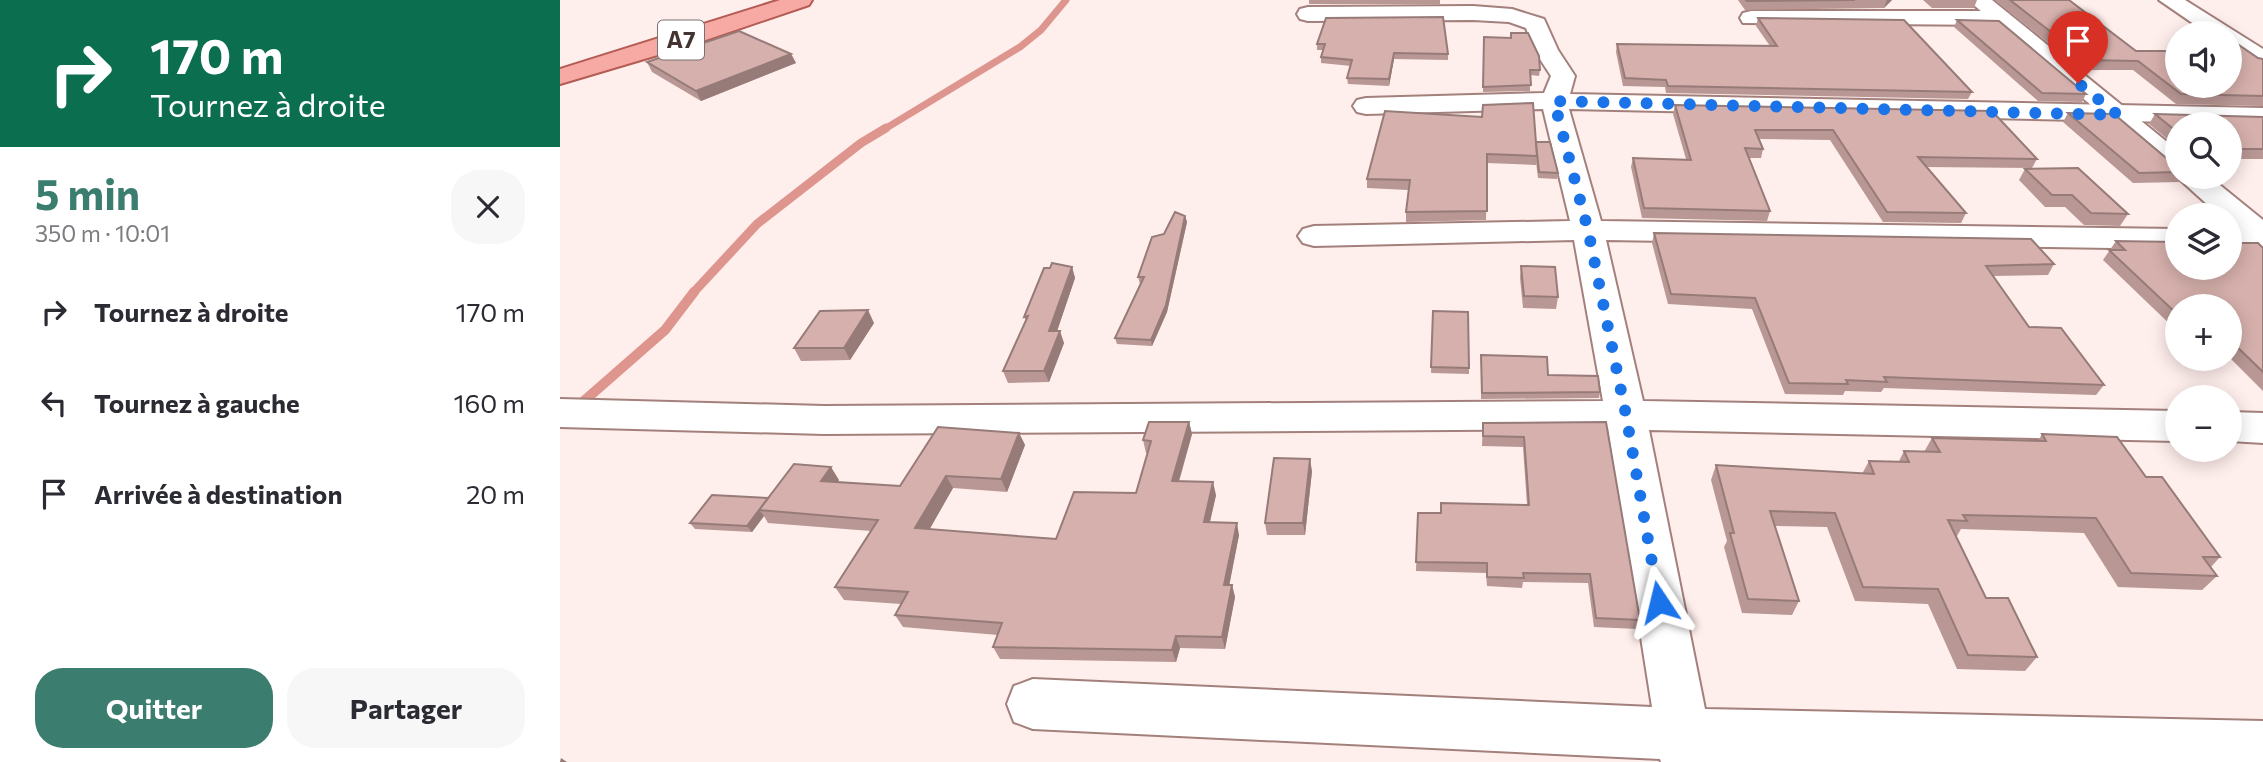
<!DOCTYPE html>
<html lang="fr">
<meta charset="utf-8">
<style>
body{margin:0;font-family:Commissioner,sans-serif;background:#f7f7f7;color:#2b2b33;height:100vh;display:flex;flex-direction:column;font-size:26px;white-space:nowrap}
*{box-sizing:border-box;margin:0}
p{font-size:23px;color:#7c7c81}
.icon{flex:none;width:38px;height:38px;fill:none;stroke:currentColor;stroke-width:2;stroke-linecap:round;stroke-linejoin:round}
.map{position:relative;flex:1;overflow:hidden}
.panel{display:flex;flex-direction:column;background:#fff;width:560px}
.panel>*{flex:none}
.hud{background:#0b6e4f;color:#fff;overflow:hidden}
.controls{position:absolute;left:1605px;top:21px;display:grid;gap:14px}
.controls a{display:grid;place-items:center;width:77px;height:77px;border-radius:50%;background:#fff;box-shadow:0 4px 18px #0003;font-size:35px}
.pin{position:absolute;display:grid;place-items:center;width:60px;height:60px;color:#fff;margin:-72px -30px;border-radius:50% 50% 50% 0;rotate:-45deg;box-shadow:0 0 7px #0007}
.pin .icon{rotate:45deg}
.me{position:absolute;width:77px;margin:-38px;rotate:350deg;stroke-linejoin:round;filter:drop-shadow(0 0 5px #0008)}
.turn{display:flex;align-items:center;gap:24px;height:147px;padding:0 35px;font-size:32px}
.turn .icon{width:91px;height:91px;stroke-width:2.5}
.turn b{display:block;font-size:49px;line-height:60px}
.round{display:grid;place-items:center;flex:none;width:74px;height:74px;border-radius:28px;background:#f7f7f7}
.head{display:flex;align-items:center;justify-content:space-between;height:119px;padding:0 35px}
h1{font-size:42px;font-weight:700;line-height:52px;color:#3b7d6e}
.action{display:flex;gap:14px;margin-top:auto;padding:14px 35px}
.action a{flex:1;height:80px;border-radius:28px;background:#3b7d6e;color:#fff;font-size:28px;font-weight:700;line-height:80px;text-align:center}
.action a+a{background:#f7f7f7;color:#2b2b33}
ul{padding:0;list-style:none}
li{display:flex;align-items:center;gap:21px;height:91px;padding:0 35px}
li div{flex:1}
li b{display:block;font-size:26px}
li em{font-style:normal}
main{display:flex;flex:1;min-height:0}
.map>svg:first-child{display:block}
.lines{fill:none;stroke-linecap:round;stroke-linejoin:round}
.stream-far2{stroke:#dd958d;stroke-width:7}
.stream-far1{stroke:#dd958d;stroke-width:9}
.stream{stroke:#dd958d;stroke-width:10}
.street-casing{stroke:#a3807c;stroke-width:4}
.secondary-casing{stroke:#a3807c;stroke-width:4}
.primary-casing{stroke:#b45b54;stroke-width:4}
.street{fill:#fff;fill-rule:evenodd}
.secondary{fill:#fff;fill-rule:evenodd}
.primary{fill:#f7a9a4;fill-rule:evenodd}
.wall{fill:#b89794}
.shaded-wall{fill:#967b78}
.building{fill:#d6b0ac;stroke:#967b78;stroke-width:2}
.route{stroke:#1a73e8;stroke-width:12;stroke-dasharray:0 21.6}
.labels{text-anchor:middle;stroke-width:7;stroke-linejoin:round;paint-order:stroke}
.shield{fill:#fff;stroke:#7b7170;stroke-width:2}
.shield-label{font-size:23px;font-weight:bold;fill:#433432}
</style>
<main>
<section class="panel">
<div class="hud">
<div class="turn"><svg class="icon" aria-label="right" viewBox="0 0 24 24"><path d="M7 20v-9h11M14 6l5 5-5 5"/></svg><div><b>170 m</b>Tournez à droite</div></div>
</div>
<div class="head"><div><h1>5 min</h1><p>350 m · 10:01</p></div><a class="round"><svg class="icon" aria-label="close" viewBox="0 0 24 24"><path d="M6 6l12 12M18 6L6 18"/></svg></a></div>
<ul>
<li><svg class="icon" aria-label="right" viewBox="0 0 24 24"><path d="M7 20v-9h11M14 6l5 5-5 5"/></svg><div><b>Tournez à droite</b></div><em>170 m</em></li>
<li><svg class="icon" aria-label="left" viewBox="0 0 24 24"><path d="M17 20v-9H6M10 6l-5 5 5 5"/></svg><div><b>Tournez à gauche</b></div><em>160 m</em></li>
<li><svg class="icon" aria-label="arrive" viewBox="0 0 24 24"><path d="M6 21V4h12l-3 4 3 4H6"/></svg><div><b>Arrivée à destination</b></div><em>20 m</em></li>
</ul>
<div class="action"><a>Quitter</a><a>Partager</a></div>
</section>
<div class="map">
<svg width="1703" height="762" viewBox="0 0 1703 762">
<rect width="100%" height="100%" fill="#feeeec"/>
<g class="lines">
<!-- stream-far2 -->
<path class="stream-far2" d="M323,130L460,47L481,30L506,0"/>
<!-- stream-far1 -->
<path class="stream-far1" d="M133,293L197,224L301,143L326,128"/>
<!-- stream -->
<path class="stream" d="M0,422L105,330L134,292"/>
<defs>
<g id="street">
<path d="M1599,0H1625L1703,49V67L1694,65L1670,48V33H1647Z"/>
<path d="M913,6L952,9L984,19L998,50L1015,76L1010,94L1703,108V124L1009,109L1041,221L1617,229V249L1046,240L1083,401L1617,411V441L1089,430L1145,709L1703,721V762H1101L1100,759L473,729L454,722L447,704L454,686L473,679L1092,707L1048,429L264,434L0,427V399L264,406L1043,401L1014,240L754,246L743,243L738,236L743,229L754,226L1010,221L983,109L806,114L797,112L793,106L797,100L806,98L984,93L991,76L974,50L966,28L949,22L913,20L748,21L740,19L737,14L740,9L748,7Z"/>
<path d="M1191,11H1440L1448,13L1451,18L1448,23L1440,25L1183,23L1180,18L1183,13Z"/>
<path d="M1670,230L1703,231V251L1670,250Z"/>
<path d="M1670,412L1703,413V443L1670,441Z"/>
</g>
<g id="secondary">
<path d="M1408,0H1432L1617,150V173L1607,170Z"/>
<path d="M1617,177H1650L1703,220V246L1692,243L1670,224V215H1659Z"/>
</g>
<path id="primary" d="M220,0H252L249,5L128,46L0,84V69Z"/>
</defs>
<!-- street casing -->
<use href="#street" class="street-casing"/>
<!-- secondary casing -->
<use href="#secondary" class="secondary-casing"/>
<!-- primary casing -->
<use href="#primary" class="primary-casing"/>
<!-- street -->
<use href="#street" class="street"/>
<!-- secondary -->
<use href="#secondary" class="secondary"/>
<!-- primary -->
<use href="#primary" class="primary"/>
</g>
<!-- wall -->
<g class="wall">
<rect x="749" y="0" width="131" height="4"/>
<path d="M1178,0H1332L1324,8L1185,10Z"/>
<path d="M1363,0H1417L1414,8H1372Z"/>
<path d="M1435,0H1509L1576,51L1670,86V43L1698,58L1703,59V106L1616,104L1573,70H1522Z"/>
<path d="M1198,18L1412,92L1408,99L1106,93L1105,87L1063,86L1056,52L1057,44L1210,46L1196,26Z"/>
<path d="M1397,20L1526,94L1522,102L1478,101L1394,27Z"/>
<path d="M924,37L980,70L979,76L970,75V91L923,92Z"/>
<path d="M757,44L888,54V60L834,59L829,86L788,84L787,78L791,66L761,63V57L763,50H757Z"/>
<path d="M231,54L236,63L141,101L92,72L87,62Z"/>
<path d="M1115,105L1477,159L1472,168L1366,167L1406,213L1401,223L1323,222L1270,140L1199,139L1203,149L1201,158H1189L1210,211L1207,221L1082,218L1071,167L1073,158L1126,159L1113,114Z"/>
<path d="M1508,113L1617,164V177H1622L1619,182L1573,183L1503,122Z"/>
<path d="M1595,114L1703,117V159H1670V124H1617V147L1589,124Z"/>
<path d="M976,142L998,173L997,179L978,178L976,162V165L927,163L926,220L846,222V212L848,190L807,188V179Z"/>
<path d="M1465,169L1568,214L1560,226L1524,225L1505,207H1485L1459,180Z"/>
<path d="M625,216L627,222L607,312L592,346L557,344L555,338L581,284H580L578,277L604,234Z"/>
<path d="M1094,233L1494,264L1488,275L1433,276L1469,327L1544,385L1536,395L1324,388L1321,392L1285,391L1283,395L1225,394L1192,309L1108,304L1092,243Z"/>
<path d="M1556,241L1677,243L1703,248V391L1670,358V306H1617V331L1543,260Z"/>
<path d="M961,266L998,297L996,309L963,308L960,278Z"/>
<path d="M512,267L515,278L497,331L504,343L489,382L448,383L443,371L466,321L464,317Z"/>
<path d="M873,311L909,368V374L871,373Z"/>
<path d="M314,323L290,360L241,361L234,348Z"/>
<path d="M921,355L988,375L1040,392L1039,398L921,399Z"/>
<path d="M629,422L632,434L619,482L656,495L650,522L679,535L669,585H672L675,597L665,649L620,648L616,662L440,659L433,647L438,635L343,627L335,615L341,604L284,600L275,587L311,531L208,523L204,516L192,532L135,529L130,523L208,498L279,480L278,482L340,486L459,433L465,445L447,492L393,488L369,529L496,539L576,493L588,453H586L583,440Z"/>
<path d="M1046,422L1080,620L1077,629L1034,627L1028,583L963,582L962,588L927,586L926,573L856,571L858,513H880L967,505L963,447L922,446L923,423Z"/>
<path d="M1482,434L1586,477L1660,557L1651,567L1657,576L1642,590L1558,587L1524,533L1401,529L1397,536H1395L1426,598L1477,657L1465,671L1397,669L1368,604L1295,601L1267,527L1215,526L1239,601L1232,615L1182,613L1164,547L1167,541L1151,480L1156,465L1302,474L1309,461H1339L1344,451L1364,452L1372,438L1478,441Z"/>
<path d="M752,471L745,535H707L705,523Z"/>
</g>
<!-- shaded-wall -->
<g class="shaded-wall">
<path d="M1327,0H1332L1324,8Z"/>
<path d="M834,53V59L829,86V79Z"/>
<path d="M231,54L236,63L141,101L136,91Z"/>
<path d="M625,216L627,222L607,312L592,346L591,340Z"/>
<path d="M512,267L515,278L493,343L489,331Z"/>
<path d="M308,310L314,323L290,360L284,348Z"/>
<path d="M500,331L504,343L489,382L484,371Z"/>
<path d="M629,422L632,434L615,494L612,481Z"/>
<path d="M459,433L465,445L447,492L441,479Z"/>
<path d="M750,459L752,471L745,535L743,523Z"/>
<path d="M271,467L279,480L270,494L261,481Z"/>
<path d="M386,476L393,488L363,541L355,528Z"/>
<path d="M653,482L656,495L647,534L644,522Z"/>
<path d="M199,510L204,516L192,532L187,526Z"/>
<path d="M677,523L679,535L667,597L664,585Z"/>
<path d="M672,585L675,597L665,649L662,637Z"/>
<path d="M616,636L620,648L616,662L612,650Z"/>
<path d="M1,758L7,762H0Z"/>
</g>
<!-- building -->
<g class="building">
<path d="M1186,0H1295L1187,1Z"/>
<path d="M1450,0H1509L1576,51H1617V86H1670V52H1676L1670,47V43H1676L1698,58L1703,59V96L1621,94L1578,61L1527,60Z"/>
<path d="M883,17L888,54L834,53L829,79L787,78L792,60L761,57L765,44H757L766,18Z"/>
<path d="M1198,18L1344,20L1412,92L1108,86L1106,80L1065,78L1057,44L1217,46Z"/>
<path d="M1397,20L1439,21L1526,94L1482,93Z"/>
<path d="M179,31L231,54L136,91L87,62Z"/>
<path d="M951,33H968L979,56L980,70H970L971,85L923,87L924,37L951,38Z"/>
<path d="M973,103L977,156L927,154V211L846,212L850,180L807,179L825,111L922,117L923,105Z"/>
<path d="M1115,105L1432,111L1477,159L1358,157L1406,213L1327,212L1273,130H1195L1203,149L1185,148L1210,211L1084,208L1073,158L1131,160Z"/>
<path d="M1508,113L1554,114L1611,162L1617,164V172L1579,173Z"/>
<path d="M1595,114L1703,117V149H1670V124H1617V132Z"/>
<path d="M976,142H990L998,173L979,172Z"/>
<path d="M1518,168L1568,214L1531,213L1512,195H1492L1465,169Z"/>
<path d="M615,212L625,216L606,305L591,340L555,338L584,277H578L592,237L604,234Z"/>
<path d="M1094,233L1471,239L1494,264L1426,266L1469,327L1501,328L1544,385L1324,377L1327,382L1286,380L1288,384L1229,383L1195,298L1111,294Z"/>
<path d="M1670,238H1674L1677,243H1698L1703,248V372L1670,340V306H1617V314L1549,250H1565L1556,241L1617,242V268H1670Z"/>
<path d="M492,263L512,267L489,331H500L484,371H443L468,316L464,317L484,268H490Z"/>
<path d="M961,266L995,267L998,297L964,296Z"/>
<path d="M308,310L284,348H234L260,311Z"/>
<path d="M873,311L908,312L909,368L871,367Z"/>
<path d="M921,355L987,357L988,375L1038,376L1040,392L922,393Z"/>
<path d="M589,422H629L612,481L653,482L644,522L677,523L664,585H672L662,637L616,636L612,650L433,647L442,623L335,615L348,592L275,587L318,520L199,510L234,464L271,467L261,481L340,486L378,427L459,433L441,479L386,476L355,528L496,539L514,492L576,493L591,441L583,440Z"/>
<path d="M1046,422L1080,620L1036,618L1030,574L963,573L964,578L927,577V563L856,562L858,513H881V503L969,505L964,437L923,436V423Z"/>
<path d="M1482,434L1557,437L1586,477H1602L1660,557H1643L1657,576L1571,573L1536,518L1403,515L1407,521L1388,520L1426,598H1448L1477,657L1408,655L1378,589L1303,587L1275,513L1210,511L1239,601L1188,599L1170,533H1174L1156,465L1314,474L1309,461L1349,462L1344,451L1380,452L1372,438L1486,441Z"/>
<path d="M714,458L750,459L743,523H705Z"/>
<path d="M152,495L208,498L187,526L130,523Z"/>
</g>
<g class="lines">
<!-- route -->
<path class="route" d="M1099,602L1066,415L1028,230L994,101L1558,115L1518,83"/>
</g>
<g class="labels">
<!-- shield labels -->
<rect class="shield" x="98" y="20.5" width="46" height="39" rx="5"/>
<g class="shield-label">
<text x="121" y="48">A7</text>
</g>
</g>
</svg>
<div class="controls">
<a><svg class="icon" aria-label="sound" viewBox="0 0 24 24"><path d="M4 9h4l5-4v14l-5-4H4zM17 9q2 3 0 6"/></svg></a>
<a><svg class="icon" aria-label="search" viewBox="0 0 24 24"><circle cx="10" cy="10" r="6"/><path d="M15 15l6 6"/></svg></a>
<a><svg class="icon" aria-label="layers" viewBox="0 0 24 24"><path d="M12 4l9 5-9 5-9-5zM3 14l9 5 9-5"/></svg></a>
<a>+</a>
<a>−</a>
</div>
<div class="pin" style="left:1518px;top:83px;background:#d93025"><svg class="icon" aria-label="arrive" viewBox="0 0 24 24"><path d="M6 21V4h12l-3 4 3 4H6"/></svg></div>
<svg class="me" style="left:1099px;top:602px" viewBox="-20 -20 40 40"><path d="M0-17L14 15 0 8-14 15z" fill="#1a73e8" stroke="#fff" stroke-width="4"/></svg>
</div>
</main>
